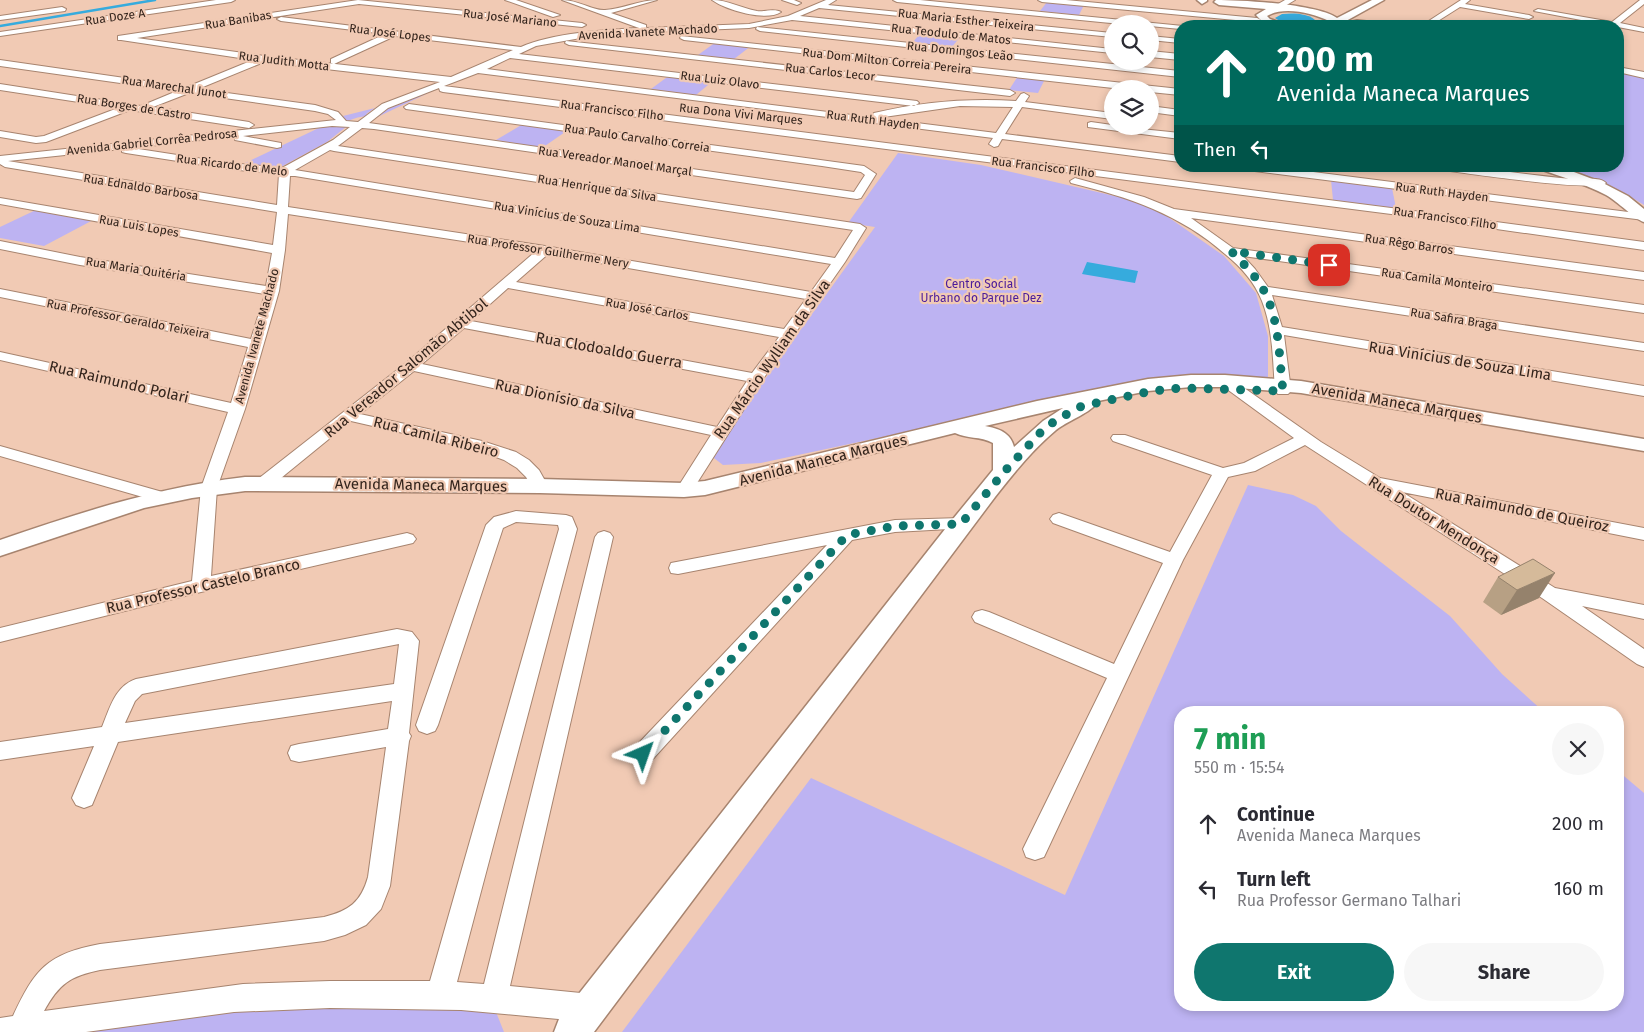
<!DOCTYPE html>
<meta charset="utf-8">
<style>
body{margin:0;font-family:"Fira Sans",sans-serif;background:#f7f7f7;color:#2b2b33;height:100vh;display:flex;flex-direction:column;font-size:19px;white-space:nowrap}
*{box-sizing:border-box;margin:0}
p{font-size:16px;color:#7c7c81}
.icon{flex:none;width:28px;height:28px;fill:none;stroke:currentColor;stroke-width:2;stroke-linecap:round;stroke-linejoin:round}
.map{position:relative;flex:1;overflow:hidden}
.sheet{position:absolute;left:1174px;top:706px;width:450px;height:305px;display:flex;flex-direction:column;background:#fff;border-radius:20px;box-shadow:0 2px 8px #0003}
.sheet>*{flex:none}
.banner{position:absolute;left:1174px;top:20px;width:450px;height:152px;border-radius:20px;box-shadow:0 2px 8px #0003;background:#00695c;color:#fff;overflow:hidden}
.fabs{position:absolute;left:1104px;top:15px;display:grid;gap:10px}
.fabs a{display:grid;place-items:center;width:55px;height:55px;border-radius:50%;background:#fff;box-shadow:0 2px 8px #0003;font-size:25px}
.pin{position:absolute;display:grid;place-items:center;width:42px;height:42px;color:#fff;margin:-21px;border-radius:10px;box-shadow:0 2px 8px #0006}
.me{position:absolute;width:55px;margin:-28px;rotate:43deg;stroke-linejoin:round;filter:drop-shadow(0 0 4px #0008)}
.turn{display:flex;align-items:center;gap:18px;height:105px;padding:0 20px;font-size:22px}
.turn .icon{width:65px;height:65px;stroke-width:2.5}
.turn b{display:block;font-size:35px;line-height:42px}
.then{display:flex;align-items:center;height:48px;padding:0 20px;background:#0003;gap:10px;font-size:19px}
.round{display:grid;place-items:center;flex:none;width:52px;height:52px;border-radius:26px;background:#f7f7f7}
.overview{display:flex;align-items:center;justify-content:space-between;height:85px;padding:0 20px}
h1{font-size:30px;font-weight:700;line-height:38px;color:#1e9e55}
.primary-button{display:flex;gap:10px;margin-top:auto;padding:10px 20px}
.primary-button a{flex:1;height:58px;border-radius:30px;background:#0f766e;color:#fff;font-size:20px;font-weight:700;line-height:58px;text-align:center}
.primary-button a+a{background:#f7f7f7;color:#2b2b33}
ul{padding:0;list-style:none}
li{display:flex;align-items:center;gap:15px;height:65px;padding:0 20px}
li div{flex:1}
li b{display:block;font-size:19px}
li em{font-style:normal}
.map>svg:first-child{display:block}
.green{fill:#bdb3f2}
.water{fill:#36abdd}
.lines{fill:none;stroke-linecap:round;stroke-linejoin:round}
.stream{stroke:#36abdd;stroke-width:2.5}
.minor-casing{stroke:#a7846f;stroke-width:2}
.major-casing{stroke:#a7846f;stroke-width:3}
.minor{fill:#fff;fill-rule:evenodd}
.major{fill:#fff;fill-rule:evenodd}
.wall{fill:#b7a084}
.shaded-wall{fill:#95826c}
.building{fill:#d5ba9a;stroke:#95826c}
.route{stroke:#0f766e;stroke-width:9;stroke-dasharray:0 16.2}
.labels{text-anchor:middle;stroke-width:4.5;stroke-linejoin:round;paint-order:stroke}
.far-street-label{font-size:12px;fill:#33241c;stroke:#f1cab4}
.far-park-label{font-size:12px;fill:#4b1c9b;stroke:#f1cab4}
.street-label{font-size:15px;fill:#33241c;stroke:#f1cab4}
</style>
<div class="map">
<svg width="1644" height="1032" viewBox="0 0 1644 1032">
<rect width="100%" height="100%" fill="#f1cab4"/>
<!-- green -->
<g class="green">
<path d="M1047,2L1084,5L1079,15L1040,11Z"/>
<path d="M922,32L961,36L951,48L911,44Z"/>
<path d="M716,42L751,46L734,59L698,55Z"/>
<path d="M1618,71L1644,76V205L1621,191L1561,166H1618Z"/>
<path d="M670,75L714,80L696,95L651,89Z"/>
<path d="M1018,76L1045,79L1038,93L1009,90Z"/>
<path d="M443,86L371,120L370,116C359,116 348,120 339,126L346,127L327,142L279,168L245,163L323,126H336L345,120L343,116L375,108L366,114L371,115L406,98Z"/>
<path d="M523,124L568,130L542,148L496,140Z"/>
<path d="M898,153L981,165L1119,197L1148,206L1168,217L1224,256L1256,293L1268,336V378L1222,377L999,412L761,463L723,465L710,455L875,227L848,223Z"/>
<path d="M1331,180L1392,188L1396,208L1333,200Z"/>
<path d="M38,209L95,219L44,246L0,238V227Z"/>
<path d="M1248,485L1293,495L1316,506L1341,531L1450,616L1502,674L1544,712H1180V1005H1618V771L1644,793V1032H622L811,778L1065,895Z"/>
<path d="M480,1004L496,1012L504,1032H91L122,1026L263,1009Z"/>
</g>
<!-- water -->
<g class="water">
<path d="M1282,14C1293,13 1310,13 1317,22C1306,28 1286,26 1275,18Z"/>
<path d="M1087,262L1138,271L1135,283L1082,274Z"/>
</g>
<g class="lines">
<!-- stream -->
<path class="stream" d="M0,26L155,0"/>
<defs>
<g id="minor">
<path d="M216,0H235L231,2L0,36V32Z"/>
<path d="M358,0L582,23L586,25L582,27L359,4L137,38L264,56L451,77L513,50L395,36L334,64L331,63V59L385,34L281,21L277,19L281,17L521,47C552,33 605,30 639,28L562,0C578,0 594,11 605,10C623,9 639,0 657,0L611,13L646,25V28L749,24L788,16L826,0H836L828,5L1112,33V37L819,8L800,16L1112,49V53L792,20L749,28L603,34L536,46L519,54L917,101L919,103L914,106L510,58L487,69L876,118L872,115L874,113C920,102 969,98 1016,101L1021,94L1024,93L1029,96L1025,102L1112,113V119L1022,107L1005,134L1180,156V162L1002,139L998,146L994,147L989,144L993,138L478,73L444,86L1399,209L1644,242V250L1399,215L443,92L440,91L439,88L388,108L369,123L854,192L865,175L861,172L822,166L406,109L404,107L409,104L864,166L876,174L861,198L857,199L374,129L362,128L338,146L860,224L866,228L845,262L763,379L690,494L684,495L678,494L676,490L711,435L414,371L360,414L482,441L516,452L529,460L539,470L548,486L546,490L540,491L534,490L526,477L517,468L504,460L477,450L351,421L270,487L264,488L258,487L256,483L258,479L406,363L535,252L288,214L285,250L279,291L245,409L217,488L211,576L407,533L413,535L416,539L413,543L201,592L0,642V628L192,581L201,488L228,412L0,360V352L231,403L248,347L0,297V289L251,339L265,294L80,265L0,249V241L80,257L266,286L272,253L0,204V198L273,245L277,212L5,167L0,164V156L336,120L328,114L315,111L189,93L153,107L249,122L254,125L249,128L130,110L46,142L36,143L0,137V131L36,137L44,136L118,108L0,90V84L141,106L177,91L0,66V60L187,87L253,60L121,40H118V36ZM264,62L440,82L382,104L358,122L346,121L338,112L315,105L198,89ZM960,106L1013,107L996,133L877,118ZM332,126L350,127L333,140L282,168L229,163L132,148L235,136V140L277,148L281,147V143L243,136ZM122,149V152L126,153L229,169L279,174L277,205L8,161ZM330,150L334,151L853,230L835,258L295,170ZM290,176H295L831,264L811,292L545,246L288,207ZM548,254L806,299L784,329L516,282ZM508,288L779,337L752,373L471,321ZM464,328L747,381L717,427L422,364Z"/>
<path d="M505,0H516L560,15L553,17Z"/>
<path d="M712,0C728,0 741,8 757,11C764,12 775,8 781,12C766,22 726,10 712,0Z"/>
<path d="M782,0H794L801,3L797,5Z"/>
<path d="M893,0H920L1183,26H1180V29L1150,26V24H1121L897,2Z"/>
<path d="M1038,0H1066L1257,18L1261,20L1257,22L1042,2Z"/>
<path d="M1285,0H1295L1280,9L1273,7Z"/>
<path d="M1461,0H1470L1465,4L1529,15L1533,17L1529,19L1460,7L1430,26H1421Z"/>
<path d="M1640,0H1644V4L1620,23L1644,28V32L1534,11L1538,9L1612,22Z"/>
<path d="M62,7L66,9L65,11L0,20V16Z"/>
<path d="M1357,20L1395,24L1399,26L1357,24L1328,26Z"/>
<path d="M757,27L1180,71V77L760,31L756,29Z"/>
<path d="M681,36L1180,89V95L1150,92V89H1122L684,40L680,38Z"/>
<path d="M1150,36L1180,39V43L1150,40Z"/>
<path d="M566,41L1010,90L1015,93L1010,96L569,45L565,43Z"/>
<path d="M1150,51L1180,54V60L1150,57Z"/>
<path d="M1618,67L1644,72V78L1618,72Z"/>
<path d="M1150,106L1180,110V116L1150,112Z"/>
<path d="M1091,122L1112,125V126L1180,133V139L1088,127V123Z"/>
<path d="M1234,166H1266L1644,214V220L1239,169Z"/>
<path d="M1430,166C1478,166 1525,175 1573,179C1583,180 1599,176 1606,183C1596,193 1458,172 1435,169Z"/>
<path d="M1075,178L1144,197L1174,209L1644,272V280L1191,218L1233,248L1644,305V313L1243,256L1255,269L1268,287L1644,343V351L1272,295L1282,327L1644,386V396L1284,335L1291,391L1288,394H1278L1275,391C1273,361 1273,329 1262,301C1254,281 1241,267 1225,254C1180,214 1128,197 1071,183L1070,181Z"/>
<path d="M1225,377L1230,378L1321,442L1380,478L1644,528V540L1402,492L1555,588L1644,605V619L1582,606L1644,649V667L1637,664L1542,598L1305,445L1255,471L1228,477L1183,560L1044,857L1035,860L1026,857L1023,849L1107,678L975,622L972,617L975,612L982,610L989,612L1114,664L1163,563L1053,523L1050,519L1053,515L1059,513L1065,515L1170,552L1212,475L1113,441L1111,438L1113,435H1125L1223,468L1244,463L1294,438L1220,384L1218,381L1220,378Z"/>
<path d="M0,446L166,493L169,497L166,501L160,502L0,456Z"/>
<path d="M516,511L566,515L572,517L577,529L457,982L484,984L595,537L598,533L604,531L610,533L613,537L510,986L591,994L601,998L605,1008L601,1018L591,1022L461,1010L330,1008L234,1012L86,1032H0V1018L13,1016C35,969 47,954 100,944L324,917C349,911 361,902 368,877L386,747L299,762L291,760L288,753L291,746L299,744L388,729L392,701L118,742L92,805L84,808L76,805L72,798L94,746L0,760V742L102,727C110,708 115,686 136,679L397,629L412,632L419,641L409,733L411,736L409,741L390,886L381,909L366,925L345,935L324,941L100,970C70,976 59,984 44,1011L243,984L330,981H430L559,529L558,525L516,522L503,528L438,725L435,731L427,734L419,731L416,725L486,525L494,517ZM399,644L394,684L125,723L135,701L142,694Z"/>
<path d="M961,518L967,520L970,524L967,528L895,532L852,540L651,761L643,763L635,761L632,754L635,747L827,545L678,574L671,573L669,568L671,563L895,520Z"/>
</g>
<g id="major">
<path d="M1197,0H1207V1L1202,4Z"/>
<path d="M1216,0C1242,0 1317,4 1337,18L1372,0H1384L1337,26H1326L1329,21C1312,13 1284,6 1267,16L1270,19L1289,26C1275,27 1265,26 1256,15L1266,9L1219,5L1214,2Z"/>
<path d="M1538,166H1558L1603,183L1628,196L1644,209V222C1636,220 1617,201 1606,195C1585,184 1562,177 1540,169Z"/>
<path d="M1191,375H1225L1301,381L1644,439V451L1301,393L1225,387H1191L1148,391L1093,402L1095,405C1089,413 1066,422 1056,430C1032,450 1014,473 995,497L594,1032H554L559,1019L953,519L993,470V443C980,436 967,439 955,433L705,495L684,497L540,493L245,491L192,498L144,508L0,556V540C82,512 158,487 245,477L540,479L684,483L705,481L1037,401L1148,379ZM1063,408L1043,421L1014,447C1011,433 998,428 985,426Z"/>
</g>
</defs>
<!-- minor casing -->
<use href="#minor" class="minor-casing"/>
<!-- major casing -->
<use href="#major" class="major-casing"/>
<!-- minor -->
<use href="#minor" class="minor"/>
<!-- major -->
<use href="#major" class="major"/>
</g>
<!-- wall -->
<path class="wall" d="M1498,577L1539,598L1501,615L1483,602Z"/>
<!-- shaded-wall -->
<path class="shaded-wall" d="M1555,573L1539,598L1501,615L1517,590Z"/>
<!-- building -->
<path class="building" d="M1533,559L1555,573L1517,590L1498,577Z"/>
<g class="lines">
<!-- route -->
<path class="route" d="M643,754L847,535L895,526L961,524L1004,472L1041,432L1056,420L1082,406L1152,391L1181,388L1283,391C1279,359 1280,319 1263,289C1255,275 1243,263 1231,251L1329,265"/>
</g>
<g class="labels">
<!-- far-street labels -->
<g class="far-street-label">
<text transform="translate(115 17) rotate(-8)" y="4">Rua Doze A</text>
<text transform="translate(510 18) rotate(6)" y="4">Rua José Mariano</text>
<text transform="translate(238 20) rotate(-9)" y="4">Rua Banibas</text>
<text transform="translate(966 20) rotate(6)" y="4">Rua Maria Esther Teixeira</text>
<text transform="translate(648 32) rotate(-3)" y="4">Avenida Ivanete Machado</text>
<text transform="translate(390 33) rotate(7)" y="4">Rua José Lopes</text>
<text transform="translate(951 34) rotate(6)" y="4">Rua Teodulo de Matos</text>
<text transform="translate(960 51) rotate(6)" y="4">Rua Domingos Leão</text>
<text transform="translate(284 61) rotate(7)" y="4">Rua Judith Motta</text>
<text transform="translate(887 61) rotate(6)" y="4">Rua Dom Milton Correia Pereira</text>
<text transform="translate(830 72) rotate(6)" y="4">Rua Carlos Lecor</text>
<text transform="translate(720 80) rotate(7)" y="4">Rua Luiz Olavo</text>
<text transform="translate(174 87) rotate(8)" y="4">Rua Marechal Junot</text>
<text transform="translate(134 107) rotate(9)" y="4">Rua Borges de Castro</text>
<text transform="translate(612 110) rotate(7)" y="4">Rua Francisco Filho</text>
<text transform="translate(741 114) rotate(6)" y="4">Rua Dona Vivi Marques</text>
<text transform="translate(873 120) rotate(7)" y="4">Rua Ruth Hayden</text>
<text transform="translate(637 138) rotate(8)" y="4">Rua Paulo Carvalho Correia</text>
<text transform="translate(152 142) rotate(-6)" y="4">Avenida Gabriel Corrêa Pedrosa</text>
<text transform="translate(615 161) rotate(8)" y="4">Rua Vereador Manoel Marçal</text>
<text transform="translate(232 165) rotate(7)" y="4">Rua Ricardo de Melo</text>
<text transform="translate(1043 167) rotate(7)" y="4">Rua Francisco Filho</text>
<text transform="translate(141 187) rotate(9)" y="4">Rua Ednaldo Barbosa</text>
<text transform="translate(597 188) rotate(9)" y="4">Rua Henrique da Silva</text>
<text transform="translate(1442 192) rotate(7)" y="4">Rua Ruth Hayden</text>
<text transform="translate(567 217) rotate(9)" y="4">Rua Vinícius de Souza Lima</text>
<text transform="translate(1445 218) rotate(8)" y="4">Rua Francisco Filho</text>
<text transform="translate(139 226) rotate(10)" y="4">Rua Luis Lopes</text>
<text transform="translate(1409 244) rotate(8)" y="4">Rua Rêgo Barros</text>
<text transform="translate(548 251) rotate(9)" y="4">Rua Professor Guilherme Nery</text>
<text transform="translate(136 269) rotate(9)" y="4">Rua Maria Quitéria</text>
<text transform="translate(1437 280) rotate(8)" y="4">Rua Camila Monteiro</text>
<text transform="translate(647 309) rotate(10)" y="4">Rua José Carlos</text>
<text transform="translate(128 319) rotate(11)" y="4">Rua Professor Geraldo Teixeira</text>
<text transform="translate(1454 319) rotate(9)" y="4">Rua Safira Braga</text>
<text transform="translate(257 336) rotate(-75)" y="4">Avenida Ivanete Machado</text>
</g>
<!-- far-park labels -->
<g class="far-park-label">
<text x="981" y="288">Centro Social<tspan x="981" dy="14">Urbano do Parque Dez</tspan></text>
</g>
<!-- street labels -->
<g class="street-label">
<text transform="translate(609 350) rotate(10)" y="5">Rua Clodoaldo Guerra</text>
<text transform="translate(772 359) rotate(-55)" y="5">Rua Márcio Wylliam da Silva</text>
<text transform="translate(1460 361) rotate(9)" y="5">Rua Vinícius de Souza Lima</text>
<text transform="translate(406 368) rotate(-40)" y="5">Rua Vereador Salomão Abtibol</text>
<text transform="translate(119 382) rotate(13)" y="5">Rua Raimundo Polari</text>
<text transform="translate(565 399) rotate(12)" y="5">Rua Dionísio da Silva</text>
<text transform="translate(1397 403) rotate(10)" y="5">Avenida Maneca Marques</text>
<text transform="translate(436 437) rotate(14)" y="5">Rua Camila Ribeiro</text>
<text transform="translate(823 460) rotate(-14)" y="5">Avenida Maneca Marques</text>
<text transform="translate(421 485) rotate(1)" y="5">Avenida Maneca Marques</text>
<text transform="translate(1522 510) rotate(11)" y="5">Rua Raimundo de Queiroz</text>
<text transform="translate(1434 520) rotate(32)" y="5">Rua Doutor Mendonça</text>
<text transform="translate(203 586) rotate(-13)" y="5">Rua Professor Castelo Branco</text>
</g>
</g>
</svg>
<div class="fabs">
<a><svg class="icon" aria-label="search" viewBox="0 0 24 24"><circle cx="10" cy="10" r="6"/><path d="M15 15l6 6"/></svg></a>
<a><svg class="icon" aria-label="layers" viewBox="0 0 24 24"><path d="M12 4l9 5-9 5-9-5zM3 14l9 5 9-5"/></svg></a>
</div>
<div class="pin" style="left:1329px;top:265px;background:#d93025"><svg class="icon" aria-label="arrive" viewBox="0 0 24 24"><path d="M6 21V4h12l-3 4 3 4H6"/></svg></div>
<svg class="me" style="left:643px;top:754px" viewBox="-20 -20 40 40"><path d="M0-17L14 15 0 8-14 15z" fill="#0f766e" stroke="#fff" stroke-width="4"/></svg>
<div class="banner">
<div class="turn"><svg class="icon" aria-label="ahead" viewBox="0 0 24 24"><path d="M12 20V5M6 11l6-6 6 6"/></svg><div><b>200 m</b>Avenida Maneca Marques</div></div>
<div class="then">Then<svg class="icon" aria-label="left" viewBox="0 0 24 24"><path d="M17 20v-9H6M10 6l-5 5 5 5"/></svg></div>
</div>
<section class="sheet">
<div class="overview"><div><h1>7 min</h1><p>550 m · 15:54</p></div><a class="round"><svg class="icon" aria-label="close" viewBox="0 0 24 24"><path d="M6 6l12 12M18 6L6 18"/></svg></a></div>
<ul>
<li><svg class="icon" aria-label="ahead" viewBox="0 0 24 24"><path d="M12 20V5M6 11l6-6 6 6"/></svg><div><b>Continue</b><p>Avenida Maneca Marques</p></div><em>200 m</em></li>
<li><svg class="icon" aria-label="left" viewBox="0 0 24 24"><path d="M17 20v-9H6M10 6l-5 5 5 5"/></svg><div><b>Turn left</b><p>Rua Professor Germano Talhari</p></div><em>160 m</em></li>
</ul>
<div class="primary-button"><a>Exit</a><a>Share</a></div>
</section>
</div>
